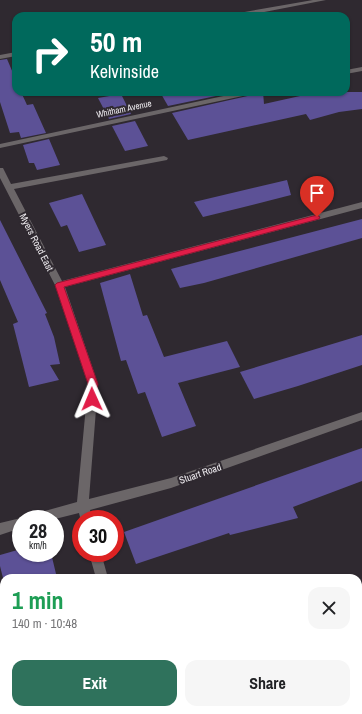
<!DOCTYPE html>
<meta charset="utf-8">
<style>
body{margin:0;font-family:"Archivo Narrow",sans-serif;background:#f6f6f6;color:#202124;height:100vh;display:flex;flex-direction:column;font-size:15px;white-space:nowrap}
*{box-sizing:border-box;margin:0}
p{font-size:13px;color:#757577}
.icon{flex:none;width:22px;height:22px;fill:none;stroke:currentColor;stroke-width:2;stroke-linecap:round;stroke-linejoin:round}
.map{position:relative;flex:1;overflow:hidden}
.side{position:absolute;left:0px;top:574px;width:362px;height:140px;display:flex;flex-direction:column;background:#fff;border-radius:12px 12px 0 0;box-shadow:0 1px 3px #0004}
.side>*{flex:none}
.top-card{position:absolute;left:12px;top:12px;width:338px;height:84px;border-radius:12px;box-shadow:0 1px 3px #0004;background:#00695c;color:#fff;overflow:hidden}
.speed{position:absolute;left:12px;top:510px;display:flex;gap:8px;font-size:20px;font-weight:700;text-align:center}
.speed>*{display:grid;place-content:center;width:52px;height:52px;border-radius:50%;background:#fff;box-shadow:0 1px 3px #0004;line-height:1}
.speed small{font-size:10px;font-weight:400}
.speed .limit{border:6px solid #d22;background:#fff;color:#111}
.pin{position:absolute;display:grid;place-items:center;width:34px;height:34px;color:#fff;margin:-41px -17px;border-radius:50% 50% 50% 0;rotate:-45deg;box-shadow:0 0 4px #0007}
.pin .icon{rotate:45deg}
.me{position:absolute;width:44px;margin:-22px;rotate:359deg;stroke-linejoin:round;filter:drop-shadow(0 0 3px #0008)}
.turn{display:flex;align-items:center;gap:14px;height:84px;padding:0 12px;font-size:18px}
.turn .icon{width:52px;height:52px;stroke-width:2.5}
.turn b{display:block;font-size:28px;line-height:34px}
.round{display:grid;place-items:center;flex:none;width:42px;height:42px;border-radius:12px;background:#f6f6f6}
.headline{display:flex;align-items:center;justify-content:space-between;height:68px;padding:0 12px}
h1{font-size:24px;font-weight:800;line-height:30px;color:#1e9e55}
.button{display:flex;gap:8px;margin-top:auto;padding:8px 12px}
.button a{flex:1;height:46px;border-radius:12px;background:#2f725c;color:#fff;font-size:16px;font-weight:800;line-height:46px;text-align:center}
.button a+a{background:#f6f6f6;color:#202124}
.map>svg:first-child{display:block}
.building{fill:#5c5196}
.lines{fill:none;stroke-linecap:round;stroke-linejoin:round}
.minor{fill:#6b6668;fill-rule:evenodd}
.route{fill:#e11d48;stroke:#92132f}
.labels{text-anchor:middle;stroke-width:4;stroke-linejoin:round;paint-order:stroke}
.far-street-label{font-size:9px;fill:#edeaee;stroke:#2f2930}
.street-label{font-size:10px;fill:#edeaee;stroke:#2f2930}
</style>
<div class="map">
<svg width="362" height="714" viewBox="0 0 362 714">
<rect width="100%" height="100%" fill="#2f2930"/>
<!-- building -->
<g class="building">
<path d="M7,59L16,80V92H21L27,105L33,104L46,133L21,138L19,132L10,133L0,102V60Z"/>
<path d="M160,92H235L168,106Z"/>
<path d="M257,92H263L264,104L318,92H362V109L339,112L310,120L306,114L188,140L172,113L252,95Z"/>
<path d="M121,94L131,114L109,119L98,98Z"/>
<path d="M135,121L148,146L125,151L112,126Z"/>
<path d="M49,139L60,165L37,170L34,163H29L23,145Z"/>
<path d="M287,180L291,195L240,208L203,217L194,202Z"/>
<path d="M82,194L106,245L79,252L67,225L61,227L49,203Z"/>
<path d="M362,219V238L204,283L180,288L171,269Z"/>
<path d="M0,220L47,313L45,314L54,337L60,364L50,365L59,380L29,387L13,324L18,322L0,280Z"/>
<path d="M130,274L143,316L147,315L164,357L227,341L240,367L178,383L196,426L162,437L145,392L138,394L126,360L121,361L100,283Z"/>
<path d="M362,335V365L298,386L254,399L240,372Z"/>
<path d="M362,448V481L293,507L298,518L230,535L229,533L136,564L124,532Z"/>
<path d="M21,549V553H51L57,578H3L0,566V555Z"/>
</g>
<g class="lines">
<!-- minor -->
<g class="minor">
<path d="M313,0H326L244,16H230L233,14Z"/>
<path d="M16,52V56L0,59V55Z"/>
<path d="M362,67V71L346,74V70Z"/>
<path d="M242,92H256L252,94L0,148V144Z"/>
<path d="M164,156L168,158L167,160L14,189L62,281L362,202V208L65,287L98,384L89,499L171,478L362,412V420L171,488L90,510L92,519H81V521L79,513L55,519H28L30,515L34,514L77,502L88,384L55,285L0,178V168H3L11,184Z"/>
<path d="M21,518L25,519H21V528L0,535V523Z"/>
<path d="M89,553H101L108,578H96Z"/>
<path d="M362,690V704L358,706V692Z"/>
<path d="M129,710H143L144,714H130Z"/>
<path d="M319,710H340L338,714H317Z"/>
</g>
</g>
<!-- route -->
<path class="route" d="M317,215L320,217L319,219L64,287L98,384L95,402H88V384L55,285L57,283Z"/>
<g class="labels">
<!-- far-street labels -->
<g class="far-street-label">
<text transform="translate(124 109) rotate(-12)" y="3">Whitham Avenue</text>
</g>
<!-- street labels -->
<g class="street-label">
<text transform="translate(37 242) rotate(63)" y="4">Myers Road East</text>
<text transform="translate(200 473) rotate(-19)" y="4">Stuart Road</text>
</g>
</g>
</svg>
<div class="speed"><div>28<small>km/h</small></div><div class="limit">30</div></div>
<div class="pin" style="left:317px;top:217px;background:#d93025"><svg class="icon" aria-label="arrive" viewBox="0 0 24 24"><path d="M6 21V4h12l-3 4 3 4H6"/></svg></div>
<svg class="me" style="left:92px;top:399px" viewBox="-20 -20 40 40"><path d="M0-17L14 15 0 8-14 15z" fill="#e11d48" stroke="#fff" stroke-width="4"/></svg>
<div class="top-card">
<div class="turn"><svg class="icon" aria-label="right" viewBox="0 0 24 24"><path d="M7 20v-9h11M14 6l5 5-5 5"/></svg><div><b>50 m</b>Kelvinside</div></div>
</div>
<section class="side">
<div class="headline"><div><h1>1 min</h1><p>140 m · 10:48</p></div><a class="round"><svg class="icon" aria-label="close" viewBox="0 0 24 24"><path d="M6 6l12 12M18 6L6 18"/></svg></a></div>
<div class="button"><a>Exit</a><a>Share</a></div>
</section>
</div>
